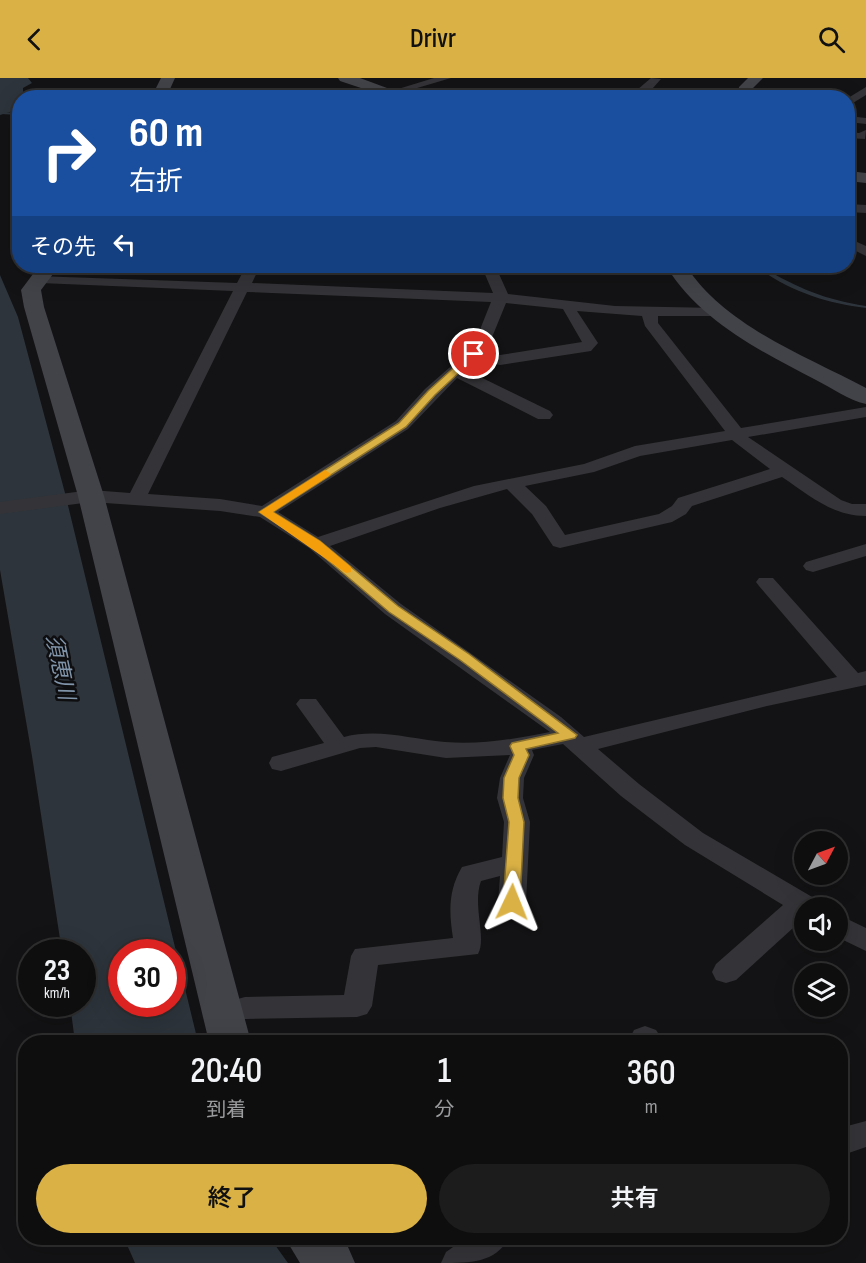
<!DOCTYPE html>
<html lang="ja">
<meta charset="utf-8">
<style>
body{margin:0;font-family:"Sofia Sans Condensed","Noto Sans JP",sans-serif;background:#1c1c1d;color:#f1f3f6;height:100vh;display:flex;flex-direction:column;font-size:22px;white-space:nowrap}
*{box-sizing:border-box;margin:0}
p{font-size:20px;color:#9b9c9e}
.icon{flex:none;width:33px;height:33px;fill:none;stroke:currentColor;stroke-width:2;stroke-linecap:round;stroke-linejoin:round}
.map{position:relative;flex:1;overflow:hidden}
.details{position:absolute;left:18px;top:957px;width:830px;height:210px;display:flex;flex-direction:column;background:#0e0e0f;border-radius:24px;box-shadow:0 6px 24px #0002,0 0 0 2px #2e2e2f}
.details>*{flex:none}
.banner{position:absolute;left:12px;top:12px;width:843px;height:183px;border-radius:24px;box-shadow:0 6px 24px #0002,0 0 0 2px #2e2e2f;background:#1a4fa0;color:#fff;overflow:hidden}
.needle{width:39px;rotate:49deg}
.fabs{position:absolute;left:794px;top:753px;display:grid;gap:12px}
.fabs a{display:grid;place-items:center;width:54px;height:54px;border-radius:50%;background:#0e0e0f;box-shadow:0 6px 24px #0002,0 0 0 2px #2e2e2f;font-size:30px}
.speed{position:absolute;left:18px;top:861px;display:flex;gap:12px;font-size:30px;font-weight:700;text-align:center}
.speed>*{display:grid;place-content:center;width:78px;height:78px;border-radius:50%;background:#0e0e0f;box-shadow:0 6px 24px #0002,0 0 0 2px #2e2e2f;line-height:1}
.speed small{font-size:15px;font-weight:400}
.speed .limit{border:9px solid #d22;background:#fff;color:#111}
.pin{position:absolute;display:grid;place-items:center;width:51px;height:51px;color:#fff;margin:-26px;border:3px solid #fff;border-radius:50%;box-shadow:0 2px 6px #0007}
.me{position:absolute;width:66px;margin:-33px;rotate:2deg;stroke-linejoin:round;filter:drop-shadow(0 0 4px #0008)}
.turn{display:flex;align-items:center;gap:21px;height:126px;padding:0 18px;font-size:27px}
.turn .icon{width:78px;height:78px;stroke-width:2.5}
.turn b{display:block;font-size:42px;line-height:51px}
.then{display:flex;align-items:center;height:57px;padding:0 18px;background:#0003;gap:12px;font-size:22px}
.eta{display:flex;justify-content:space-evenly;align-items:center;height:102px;text-align:center}
.eta b{font-size:36px;font-weight:600;line-height:42px}
.button{display:flex;gap:12px;margin-top:auto;padding:12px 18px}
.button a{flex:1;height:69px;border-radius:36px;background:#dab144;color:#111;font-size:24px;font-weight:600;line-height:69px;text-align:center}
.button a+a{background:#1c1c1d;color:#f1f3f6}
header{display:flex;justify-content:space-between;align-items:center;height:78px;padding:0 18px;background:#dab144;color:#111;font-size:27px;font-weight:600}
.map>svg:first-child{display:block}
.water{fill:#2d343b;fill-rule:evenodd}
.lines{fill:none;stroke-linecap:round;stroke-linejoin:round}
.stream{fill:#2d343b;fill-rule:evenodd}
.street{fill:#343438;fill-rule:evenodd}
.secondary{fill:#424348;fill-rule:evenodd}
.route{fill:#dab144;stroke:#8e732c;stroke-width:1.5}
.slow{fill:#f59e0b}
.labels{text-anchor:middle;stroke-width:5;stroke-linejoin:round;paint-order:stroke}
.water-label{font-size:22px;font-style:italic;fill:#8094aa;stroke:#0e0d0f}
</style>
<header><svg class="icon" aria-label="back" viewBox="0 0 24 24"><path d="M15 5l-7 7 7 7"/></svg>Drivr<svg class="icon" aria-label="search" viewBox="0 0 24 24"><circle cx="10" cy="10" r="6"/><path d="M15 15l6 6"/></svg></header>
<div class="map">
<svg width="866" height="1185" viewBox="0 0 866 1185">
<rect width="100%" height="100%" fill="#131214"/>
<!-- water -->
<g class="water">
<path d="M0,0H28L32,5L23,10V18L14,26L13,33L0,37Z"/>
<path d="M0,197L18,239L65,415L198,964H75L70,926H82V874H62L32,678L0,492ZM122,874H172V926H122Z"/>
<path d="M124,1160H270L288,1185H135Z"/>
</g>
<g class="lines">
<!-- stream -->
<g class="stream">
<path d="M0,34L20,35V37L0,36Z"/>
<path d="M756,188H760C798,210 823,221 866,228V230C826,225 788,213 756,188Z"/>
</g>
<!-- street -->
<g class="street">
<path d="M434,0H451L390,18L385,15Z"/>
<path d="M651,0L661,1L644,20H634L637,12Z"/>
<path d="M866,9V17L848,28V20Z"/>
<path d="M848,38L866,40V46L848,44Z"/>
<path d="M866,52L865,61L848,60V54L859,55Z"/>
<path d="M848,126L866,127V135L848,134Z"/>
<path d="M848,160L866,168V178L848,169Z"/>
<path d="M246,188H260L252,205L493,215L484,194C492,186 506,188 518,188L516,191L499,196L508,216L615,228L717,230L722,232L725,235L722,238H658V245L741,350L866,329V339L748,359L841,422L852,426H866V438C832,438 809,417 782,399L692,428L686,436L672,444L560,470L553,468L532,436L507,411L440,430L330,468L401,526L561,639L584,659L837,599L759,508L756,504L759,500H773L858,595L866,593V607L767,628L598,671L639,706L703,755L819,823L822,830H804V840L736,902L726,905L716,902L712,894L716,886L783,827L685,767L621,718L563,666L532,672L534,677L524,700L523,720L530,744L526,824L522,831L512,834L502,831L498,824L500,798L481,803C472,827 487,860 478,876L378,887L372,928L367,936L357,939L245,941L223,947L213,944L208,936L213,928L245,919L344,917L351,878L355,871L453,860C449,834 448,813 462,789L502,779L504,744L497,720L500,700L510,677L446,680L376,669L360,670L281,693L272,691L269,685L272,679L324,665L296,626L300,621H316L344,659C378,650 410,661 445,664C480,667 515,661 550,654L385,536L309,470L260,439L220,433L91,424L0,436V424L91,412L130,415L233,213L40,205L33,201L35,198L237,205ZM247,214L491,224L473,269L425,311L396,343L262,428L220,421L148,416ZM506,225L563,231L582,264L500,277L486,274ZM577,233L642,238L645,248L725,353L635,368L584,386L474,408L318,459L278,434L408,351L457,300L538,341H550L553,337L550,333L466,292L478,282L500,287L591,273L598,265ZM732,362L770,391L678,420L672,428L659,436L565,457L546,428L525,408L594,394L640,378Z"/>
<path d="M866,466V478L813,494L806,492L803,488L806,484Z"/>
<path d="M837,836L866,850V873L837,859Z"/>
<path d="M645,948L656,952L664,964H632L630,960L634,952Z"/>
<path d="M866,1043V1069L840,1078V1050Z"/>
<path d="M466,1160H509C495,1185 470,1185 441,1185L446,1174Z"/>
</g>
<!-- secondary -->
<g class="secondary">
<path d="M161,0H175L166,20H151Z"/>
<path d="M338,0H360L414,20H391L340,3Z"/>
<path d="M748,0H763L753,10L752,20H738L739,9Z"/>
<path d="M848,93L866,95V105L848,103Z"/>
<path d="M39,188H59L41,212L44,229L104,418L251,964H209L78,418L24,229L21,212Z"/>
<path d="M666,188H686C725,248 804,277 866,310V326C848,322 832,310 816,302C760,273 700,243 666,188Z"/>
<path d="M285,1160H339L348,1169L355,1185H300Z"/>
</g>
</g>
<!-- route -->
<path class="route" d="M471,274L479,276L435,317L406,349L273,434L320,463L398,528L469,576L577,657L575,660L526,671L529,677L519,700L518,720L524,744L520,824L512,829L503,824L509,744L503,720L504,700L514,677L510,668L512,665L558,655L460,582L389,534L311,468L259,434L399,345L428,313Z"/>
<!-- slow -->
<path class="slow" d="M325,392L331,396L329,398L273,434L320,463L351,489V494L346,495L259,434Z"/>
<g class="labels">
<!-- water labels -->
<g class="water-label">
<text transform="translate(61 589) rotate(78)" y="8">須恵川</text>
</g>
</g>
</svg>
<div class="fabs">
<a><svg class="needle" viewBox="-14 -14 28 28"><path d="M0-13l5 13h-10z" fill="#e53935"/><path d="M0 13l5-13h-10z" fill="#9b9c9e"/></svg></a>
<a><svg class="icon" aria-label="sound" viewBox="0 0 24 24"><path d="M4 9h4l5-4v14l-5-4H4zM17 9q2 3 0 6"/></svg></a>
<a><svg class="icon" aria-label="layers" viewBox="0 0 24 24"><path d="M12 4l9 5-9 5-9-5zM3 14l9 5 9-5"/></svg></a>
</div>
<div class="speed"><div>23<small>km/h</small></div><div class="limit">30</div></div>
<div class="pin" style="left:474px;top:276px;background:#d93025"><svg class="icon" aria-label="arrive" viewBox="0 0 24 24"><path d="M6 21V4h12l-3 4 3 4H6"/></svg></div>
<svg class="me" style="left:512px;top:824px" viewBox="-20 -20 40 40"><path d="M0-17L14 15 0 8-14 15z" fill="#dab144" stroke="#fff" stroke-width="4"/></svg>
<div class="banner">
<div class="turn"><svg class="icon" aria-label="right" viewBox="0 0 24 24"><path d="M7 20v-9h11M14 6l5 5-5 5"/></svg><div><b>60 m</b>右折</div></div>
<div class="then">その先<svg class="icon" aria-label="left" viewBox="0 0 24 24"><path d="M17 20v-9H6M10 6l-5 5 5 5"/></svg></div>
</div>
<section class="details">
<div class="eta">
<div><b>20:40</b><p>到着</p></div>
<div><b>1</b><p>分</p></div>
<div><b>360</b><p>m</p></div>
</div>
<div class="button"><a>終了</a><a>共有</a></div>
</section>
</div>
